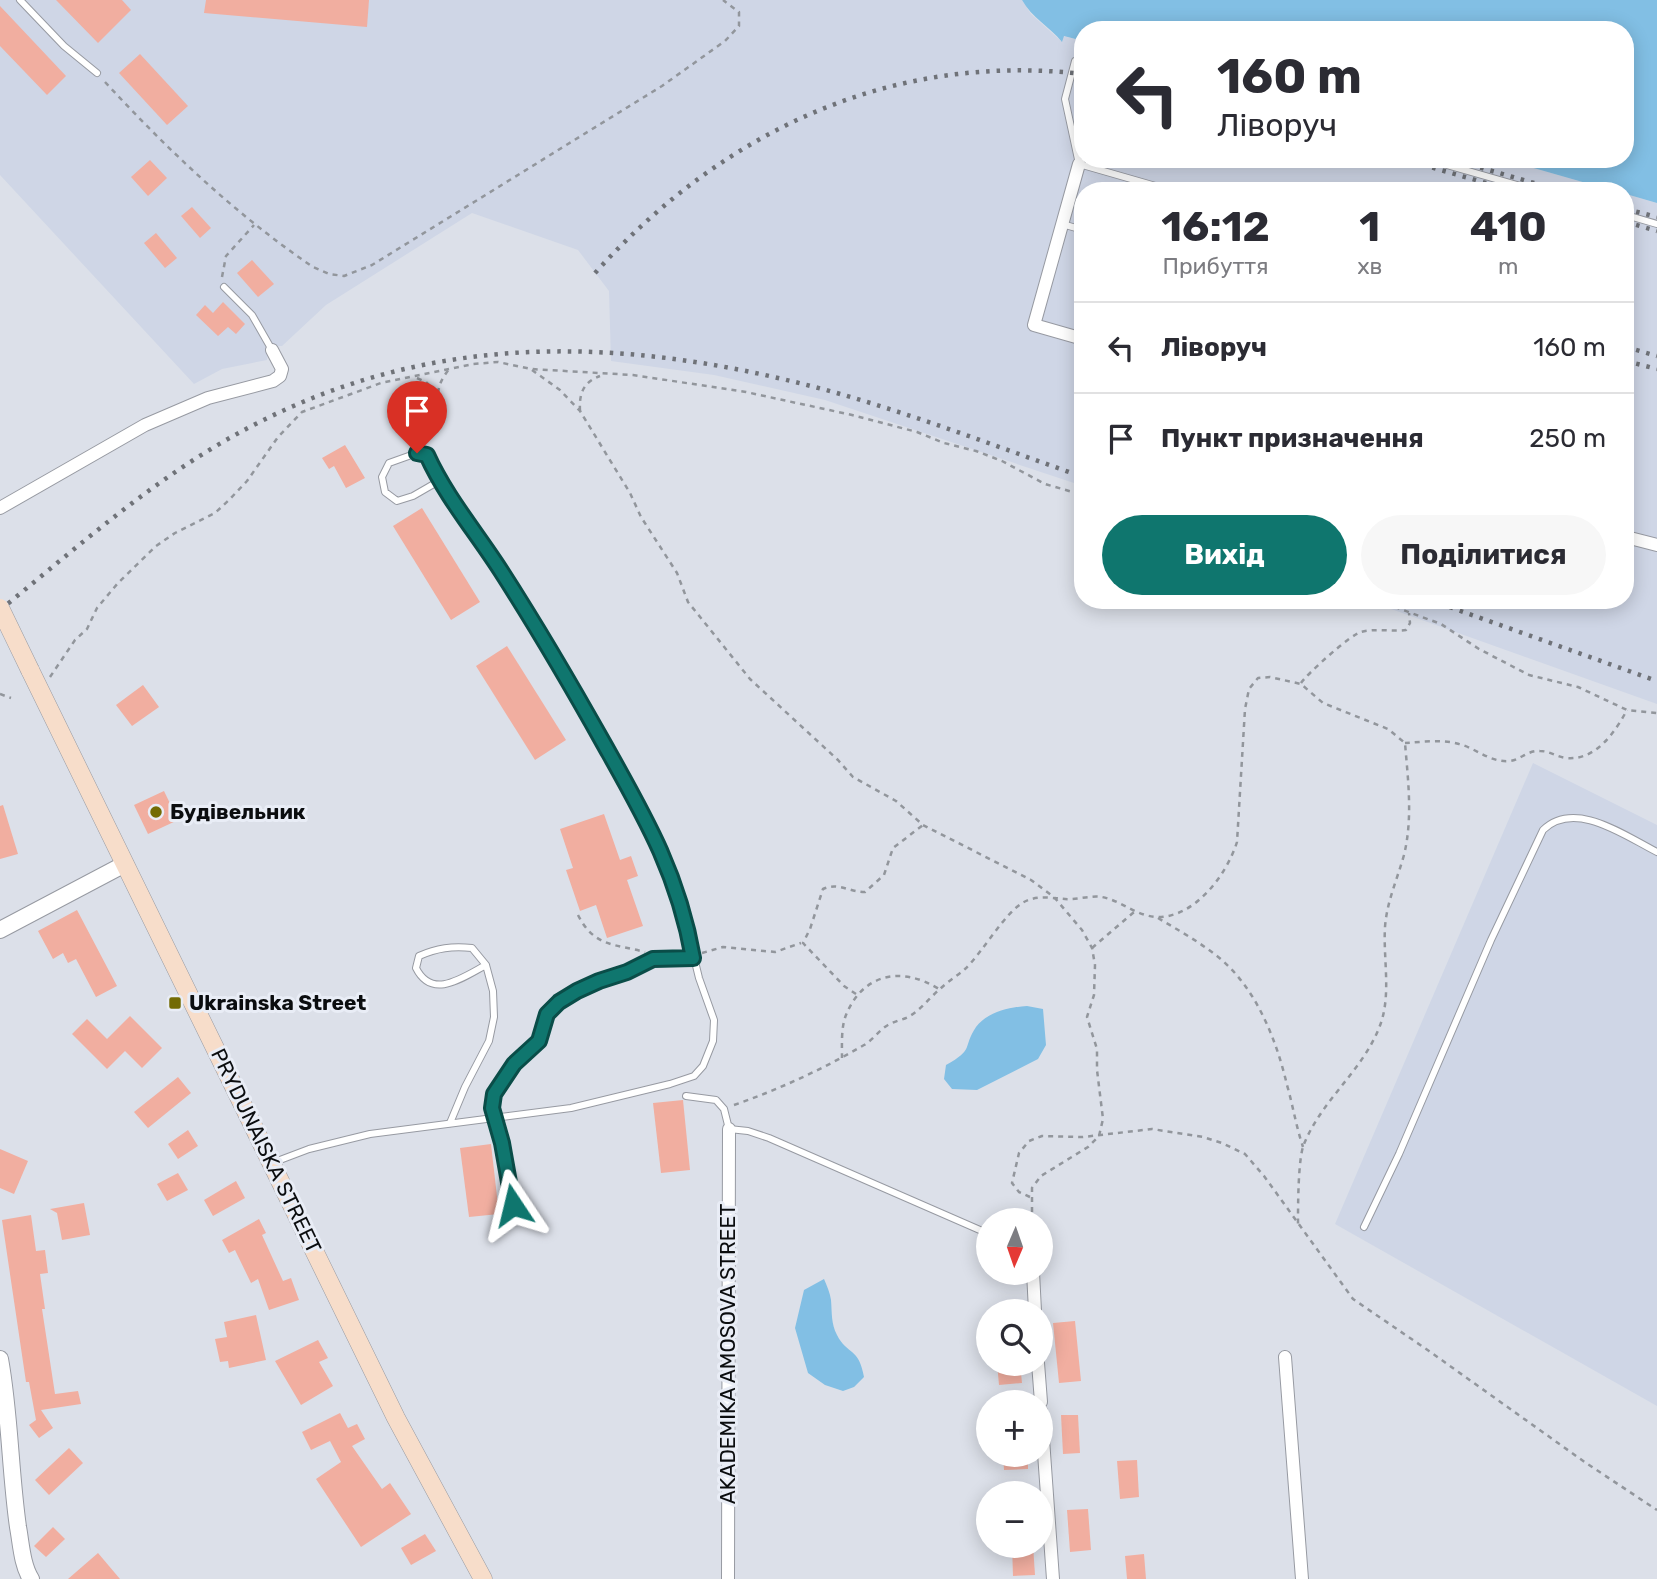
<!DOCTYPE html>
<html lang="uk">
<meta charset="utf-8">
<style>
body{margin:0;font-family:Rubik,sans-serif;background:#f7f7f7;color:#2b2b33;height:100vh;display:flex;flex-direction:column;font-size:26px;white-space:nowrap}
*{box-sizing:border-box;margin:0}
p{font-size:23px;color:#7c7c81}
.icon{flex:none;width:38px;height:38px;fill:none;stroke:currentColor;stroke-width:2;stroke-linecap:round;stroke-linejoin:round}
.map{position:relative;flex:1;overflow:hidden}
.drawer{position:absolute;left:1074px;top:182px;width:560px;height:427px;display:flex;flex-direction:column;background:#fff;border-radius:28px;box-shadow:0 4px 18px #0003}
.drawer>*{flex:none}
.top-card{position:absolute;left:1074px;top:21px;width:560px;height:147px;border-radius:28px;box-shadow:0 4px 18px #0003;background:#fff;color:#2b2b33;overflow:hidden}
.needle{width:46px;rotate:182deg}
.fabs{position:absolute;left:976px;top:1208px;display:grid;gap:14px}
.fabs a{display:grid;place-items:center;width:77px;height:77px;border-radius:50%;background:#fff;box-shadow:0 4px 18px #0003;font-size:35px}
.pin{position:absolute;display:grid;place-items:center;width:60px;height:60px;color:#fff;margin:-72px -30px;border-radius:50% 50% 50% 0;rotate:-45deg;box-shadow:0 0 7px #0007}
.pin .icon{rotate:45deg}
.me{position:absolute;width:77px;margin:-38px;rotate:350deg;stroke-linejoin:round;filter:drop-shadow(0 0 5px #0008)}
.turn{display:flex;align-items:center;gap:24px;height:147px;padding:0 28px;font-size:32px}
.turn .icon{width:91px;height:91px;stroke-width:2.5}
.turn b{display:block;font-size:49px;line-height:60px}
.eta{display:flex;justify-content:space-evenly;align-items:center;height:119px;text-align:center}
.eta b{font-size:42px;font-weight:700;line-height:49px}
.cta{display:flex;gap:14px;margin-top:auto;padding:14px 28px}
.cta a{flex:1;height:80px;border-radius:42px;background:#0f766e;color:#fff;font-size:28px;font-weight:700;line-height:80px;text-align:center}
.cta a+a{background:#f7f7f7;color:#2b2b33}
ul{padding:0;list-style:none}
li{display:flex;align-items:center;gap:21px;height:91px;padding:0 28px;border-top:2px solid #e1e1e2}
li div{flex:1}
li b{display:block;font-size:26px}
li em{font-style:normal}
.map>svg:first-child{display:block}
.built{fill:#cfd6e6}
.water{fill:#82bfe4}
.building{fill:#f1aea0}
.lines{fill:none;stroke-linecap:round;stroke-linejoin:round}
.service-casing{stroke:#979aa2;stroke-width:8}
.minor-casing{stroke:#979aa2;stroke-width:14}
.tertiary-casing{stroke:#979aa2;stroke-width:18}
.secondary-casing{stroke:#979aa2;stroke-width:19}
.path{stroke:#92969c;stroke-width:2.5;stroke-dasharray:5 5;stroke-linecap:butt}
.service{stroke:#fff;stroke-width:6}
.minor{stroke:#fff;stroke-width:12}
.tertiary{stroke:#fff;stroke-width:16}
.secondary{stroke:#f7ddca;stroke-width:18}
.rail{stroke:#6f7278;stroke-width:4.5;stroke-dasharray:3.5 7;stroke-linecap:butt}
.secondary-bridge-casing{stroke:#979aa2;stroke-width:19;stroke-linecap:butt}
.secondary-bridge{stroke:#f7ddca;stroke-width:18}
.route-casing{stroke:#0a4d48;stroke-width:18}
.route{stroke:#0f766e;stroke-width:12}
.poi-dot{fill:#736b04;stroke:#e9edf6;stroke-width:2.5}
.labels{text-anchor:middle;stroke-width:6;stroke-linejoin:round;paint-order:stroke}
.poi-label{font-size:21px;font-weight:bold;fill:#0b0d0f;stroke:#e9edf6;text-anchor:start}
.street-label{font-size:21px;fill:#0b0d0f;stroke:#e9edf6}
</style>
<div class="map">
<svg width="1657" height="1579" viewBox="0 0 1657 1579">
<rect width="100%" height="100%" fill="#dce0e9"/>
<!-- built -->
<g class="built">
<path d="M0,0H1022L1031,14L1061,41L1063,36L1083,41V159H1502L1614,191H1083V486L825,400L714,375L611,361L609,291L578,250L472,213L326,305L282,346H276L268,353L267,360L222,369L194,384L0,175Z"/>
<path d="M1626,194L1657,203V704L1366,600H1626Z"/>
<path d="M1533,763L1657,825V1406L1335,1224Z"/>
</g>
<!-- water -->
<g class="water">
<path d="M1022,0H1657V203L1626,194V191H1614L1502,159H1626V30H1083V41L1064,36L1062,42C1049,26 1032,18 1022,0Z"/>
<path d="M1027,1006L1043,1009L1046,1045L1038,1059L977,1090L952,1089L944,1079L946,1065C975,1049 962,1048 976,1027C987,1012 1010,1007 1027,1006Z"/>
<path d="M824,1279C827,1286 830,1293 831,1300C832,1312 831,1324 837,1335C847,1355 859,1347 864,1377L854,1387L843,1391L825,1385L808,1373L795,1328L804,1290Z"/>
</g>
<!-- building -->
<g class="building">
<path d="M56,0H122L131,10L98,43Z"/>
<path d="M206,0H369L367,27L204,13Z"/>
<path d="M0,6L66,76L47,95L0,46Z"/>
<path d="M140,54L188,106L167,125L119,73Z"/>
<path d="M150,160L167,178L148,196L131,177Z"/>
<path d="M192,207L211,228L200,238L181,216Z"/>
<path d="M156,233L177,258L165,268L144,243Z"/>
<path d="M252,260L274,284L258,297L237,273Z"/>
<path d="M223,302L245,324L236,334L228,327L218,336L196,315L205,305L213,313Z"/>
<path d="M345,445L365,478L346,488L334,466L329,469L322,458Z"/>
<path d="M422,508L480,602L451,620L393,526Z"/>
<path d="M507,646L566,740L535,760L476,666Z"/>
<path d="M143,685L159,707L132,726L116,705Z"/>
<path d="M164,791L178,820L148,834L134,805Z"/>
<path d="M3,805L18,854L0,859V806Z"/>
<path d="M604,814L620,860L631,856L638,876L627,880L643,926L607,938L596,905L580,911L566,870L573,868L560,829Z"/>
<path d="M77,910L117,986L96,997L76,959L68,963L63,953L53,959L38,931Z"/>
<path d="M130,1016L162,1048L142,1068L125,1051L107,1069L72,1034L87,1019L107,1039Z"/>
<path d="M178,1077L191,1093L148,1128L134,1112Z"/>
<path d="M683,1100L690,1170L661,1173L653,1103Z"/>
<path d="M188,1130L198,1146L178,1159L168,1144Z"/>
<path d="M491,1144L499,1214L469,1217L460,1148Z"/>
<path d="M0,1149L28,1161L14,1194L0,1188Z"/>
<path d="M178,1173L188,1190L167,1201L157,1184Z"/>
<path d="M236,1181L245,1198L213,1216L204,1200Z"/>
<path d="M84,1203L90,1235L62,1240L57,1213L50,1209Z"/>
<path d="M31,1215L36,1251L45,1250L48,1273L40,1274L45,1309H42L55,1394L78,1391L81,1404L41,1410L53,1428L39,1438L29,1425L36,1420L29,1382H26L2,1220Z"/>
<path d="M259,1219L266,1233L262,1235L283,1281L291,1278L299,1300L269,1310L258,1279L251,1283L235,1250L229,1253L222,1240Z"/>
<path d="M256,1315L266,1360L229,1368L228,1361L220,1362L215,1339L227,1337L224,1322Z"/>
<path d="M1075,1321L1081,1381L1059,1383L1053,1323Z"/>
<path d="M318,1340L328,1358L319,1362L333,1386L301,1405L275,1361Z"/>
<path d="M997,1363H1020L1022,1383L999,1385Z"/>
<path d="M340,1413L348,1428L357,1424L365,1439L352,1446L382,1489L390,1483L411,1514L361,1547L316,1479L341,1462L330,1441L311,1450L302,1432Z"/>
<path d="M1061,1415H1078L1080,1453L1063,1454Z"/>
<path d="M69,1448L83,1463L49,1495L35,1480Z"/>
<path d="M1003,1454H1028V1469L1004,1470Z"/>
<path d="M1137,1460L1139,1497L1120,1499L1117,1461Z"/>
<path d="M1088,1509L1091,1550L1070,1552L1067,1510Z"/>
<path d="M53,1527L65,1539L46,1557L34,1546Z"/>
<path d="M425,1534L436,1551L411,1565L401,1548Z"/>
<path d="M1012,1545H1033L1035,1575L1013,1576Z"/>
<path d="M98,1553L120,1579H68Z"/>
<path d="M1144,1554L1146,1579H1127L1125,1556Z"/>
</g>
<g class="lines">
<defs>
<g id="service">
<path d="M20,0L64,46L97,73"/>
<path d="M1083,63L1075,61L1065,99L1079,164L1173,191"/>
<path d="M1426,159L1538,191"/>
<path d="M1626,215L1657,224"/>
<path d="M1062,224L1083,230"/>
<path d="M224,287L252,315L272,350"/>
<path d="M686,1096L716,1100L724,1109L729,1129L748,1131L769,1138L989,1234"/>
<path d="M450,1123L465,1087L489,1041L494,1017L493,991L486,965L472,948C452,946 437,948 419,956L416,968C432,1000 462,978 486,965"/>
<path d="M272,1163L309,1149L370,1134L571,1108L670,1084L694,1076L703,1066L713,1041L714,1020L699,978L679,896L654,833L592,723L501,570L439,481L427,455L417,453L389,463L382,477L385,492L397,501L413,496L439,481"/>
<path d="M513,1205L502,1143L492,1108L494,1094L514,1064L539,1041L547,1014L559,1002L577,991L599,981L627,972L653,959L693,958"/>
<path d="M1364,1227L1399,1154L1491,940L1543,830C1575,799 1625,836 1657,852"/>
</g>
<g id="minor">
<path d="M1079,164L1034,325L1083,339"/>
<path d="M0,508L145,425L208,398L273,381L280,376L282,369L272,350"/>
<path d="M1626,537L1657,545"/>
<path d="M1033,1272L1035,1311"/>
<path d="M1285,1357L1302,1579"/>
<path d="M1038,1363L1041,1402"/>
<path d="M1041,1411L1053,1579"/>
<path d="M728,1579L729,1129"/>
</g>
<g id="tertiary">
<path d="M0,930L125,864"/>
<path d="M0,1359C10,1414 10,1471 18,1527C21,1543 22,1565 31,1579"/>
</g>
<path id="secondary" d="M30,670L396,1418L483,1579"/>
</defs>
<!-- service casing -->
<use href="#service" class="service-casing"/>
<!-- minor casing -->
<use href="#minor" class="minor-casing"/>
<!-- tertiary casing -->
<use href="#tertiary" class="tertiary-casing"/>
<!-- secondary casing -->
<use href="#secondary" class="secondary-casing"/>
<!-- path -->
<g class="path">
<path d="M105,82C168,150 235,214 313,267L329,274L344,276L372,265L662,86L725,41L739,26V12L723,0"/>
<path d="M222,277L226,256L254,225"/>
<path d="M532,370L560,390L580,411L630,493L641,517L677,573L688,602L750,679L838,760L853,777L896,801L923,825L1031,880L1054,897L1082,930L1092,948L1095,965L1094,995L1087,1017L1097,1049V1070L1103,1119L1099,1136L1088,1147L1041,1176L1032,1188V1220"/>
<path d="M417,378L426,382L436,392"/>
<path d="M580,411C579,394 583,382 600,376"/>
<path d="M418,444L441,418C438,395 434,389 449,369"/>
<path d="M1376,600L1441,624L1479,649L1529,675L1578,687L1627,710L1657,713"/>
<path d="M50,677L75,640L87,629L97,608L118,583L156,546L175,533L215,513L229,500L247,481L278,437L302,412L381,383L473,364L498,362L531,369L633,375L746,392L852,415L917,432L944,443L976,451L1002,461L1045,484L1083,495"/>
<path d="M1301,683C1308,673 1350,635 1361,632C1375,628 1392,632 1406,630L1410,623L1409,613"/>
<path d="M0,694L11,698"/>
<path d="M1405,743C1422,742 1442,739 1459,744C1476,748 1490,763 1510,761C1520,760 1528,750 1540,751C1550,751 1557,757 1566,758C1596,761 1615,732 1627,710"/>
<path d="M578,915C594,947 615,944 645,952"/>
<path d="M1158,918C1178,930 1198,941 1217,956C1255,986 1276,1038 1287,1085C1293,1106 1296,1126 1303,1147"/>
<path d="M1092,948L1134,912"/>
<path d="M702,953L723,947L775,952L801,943"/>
<path d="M856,994L844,986L803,943L810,929L823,889C838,882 849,892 865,892L884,875L893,848L923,825"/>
<path d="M842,1058C842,1045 841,1027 846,1015C863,973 902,966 939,989"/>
<path d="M734,1105C780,1089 823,1069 864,1045C873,1040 879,1030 888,1025C895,1021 902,1020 908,1017C921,1010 929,998 940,989C947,982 957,976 965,969C983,952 1005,912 1024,902C1037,895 1052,898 1065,899C1077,900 1091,895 1102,897C1122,901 1136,916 1157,917C1195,918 1227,874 1237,842L1245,709L1249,689L1258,678L1270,677L1301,684L1323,703L1388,729L1405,743C1408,780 1413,818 1404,855C1397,880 1387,901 1385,927C1383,960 1392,997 1379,1028C1362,1071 1322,1100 1304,1144C1298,1158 1298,1206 1298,1224"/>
<path d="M1030,1197L1019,1192L1012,1183L1019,1153L1029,1141L1042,1136L1083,1137L1152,1129L1203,1137L1222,1143L1245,1154L1264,1176L1353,1299L1429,1351L1586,1463L1657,1510"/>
</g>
<!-- service -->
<use href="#service" class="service"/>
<!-- minor -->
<use href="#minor" class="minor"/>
<!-- tertiary -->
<use href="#tertiary" class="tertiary"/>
<!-- secondary -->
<use href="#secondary" class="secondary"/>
<!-- rail -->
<g class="rail">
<path d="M1402,159L1514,191"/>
<path d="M1450,159L1562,191"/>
<path d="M1626,209L1657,217"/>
<path d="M1626,222L1657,231"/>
<path d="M595,273C723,131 891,52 1083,74"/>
<path d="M1626,347L1657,356"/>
<path d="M1626,361L1657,369"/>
<path d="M1430,600L1657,681"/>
<path d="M0,610C68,555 135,495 211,449C406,330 611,332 826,390C913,414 998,447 1083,477"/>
</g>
<defs>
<path id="secondary-bridge" d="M0,608L30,670"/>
</defs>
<!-- secondary-bridge casing -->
<use href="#secondary-bridge" class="secondary-bridge-casing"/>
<!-- secondary-bridge -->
<use href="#secondary-bridge" class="secondary-bridge"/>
</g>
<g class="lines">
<defs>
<path id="route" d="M417,453L427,455C446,497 476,532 501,571C537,627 571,685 604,744C645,817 678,873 693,958L653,959L627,972L599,981L577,991L559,1002L547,1014L539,1041L514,1064L494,1094L492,1108L502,1143L513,1205"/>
</defs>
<!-- route casing -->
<use href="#route" class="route-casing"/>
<!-- route -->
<use href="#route" class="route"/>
</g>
<!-- markers -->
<g class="poi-dot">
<circle cx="156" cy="812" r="7"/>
<rect x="168" y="996" width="14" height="14" rx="3.5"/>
</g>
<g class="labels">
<!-- poi labels -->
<g class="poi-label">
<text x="170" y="819">Будівельник</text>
<text x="189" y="1010">Ukrainska Street</text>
</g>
<!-- street labels -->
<g class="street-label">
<text transform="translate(266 1151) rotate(64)" y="7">PRYDUNAISKA STREET</text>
<text transform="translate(728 1354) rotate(-90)" y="7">AKADEMIKA AMOSOVA STREET</text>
</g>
</g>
</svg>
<div class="fabs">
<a><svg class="needle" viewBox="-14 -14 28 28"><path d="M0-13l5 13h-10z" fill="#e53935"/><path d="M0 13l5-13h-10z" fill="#7c7c81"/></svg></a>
<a><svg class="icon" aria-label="search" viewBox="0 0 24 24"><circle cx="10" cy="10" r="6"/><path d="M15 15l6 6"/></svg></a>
<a>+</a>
<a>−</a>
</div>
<div class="pin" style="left:417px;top:453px;background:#d93025"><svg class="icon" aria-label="arrive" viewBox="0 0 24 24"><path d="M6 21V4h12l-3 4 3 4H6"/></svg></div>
<svg class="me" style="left:513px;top:1205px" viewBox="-20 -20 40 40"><path d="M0-17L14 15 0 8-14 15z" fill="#0f766e" stroke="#fff" stroke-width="4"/></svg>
<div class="top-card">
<div class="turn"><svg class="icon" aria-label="left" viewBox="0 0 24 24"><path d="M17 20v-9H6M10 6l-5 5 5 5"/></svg><div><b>160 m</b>Ліворуч</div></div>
</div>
<section class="drawer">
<div class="eta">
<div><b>16:12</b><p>Прибуття</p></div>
<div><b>1</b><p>хв</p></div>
<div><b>410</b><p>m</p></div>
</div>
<ul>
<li><svg class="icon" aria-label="left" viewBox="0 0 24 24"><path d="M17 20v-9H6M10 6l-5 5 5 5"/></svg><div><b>Ліворуч</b></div><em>160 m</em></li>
<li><svg class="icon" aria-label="arrive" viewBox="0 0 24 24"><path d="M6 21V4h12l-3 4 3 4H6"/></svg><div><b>Пункт призначення</b></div><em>250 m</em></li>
</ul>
<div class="cta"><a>Вихід</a><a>Поділитися</a></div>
</section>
</div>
